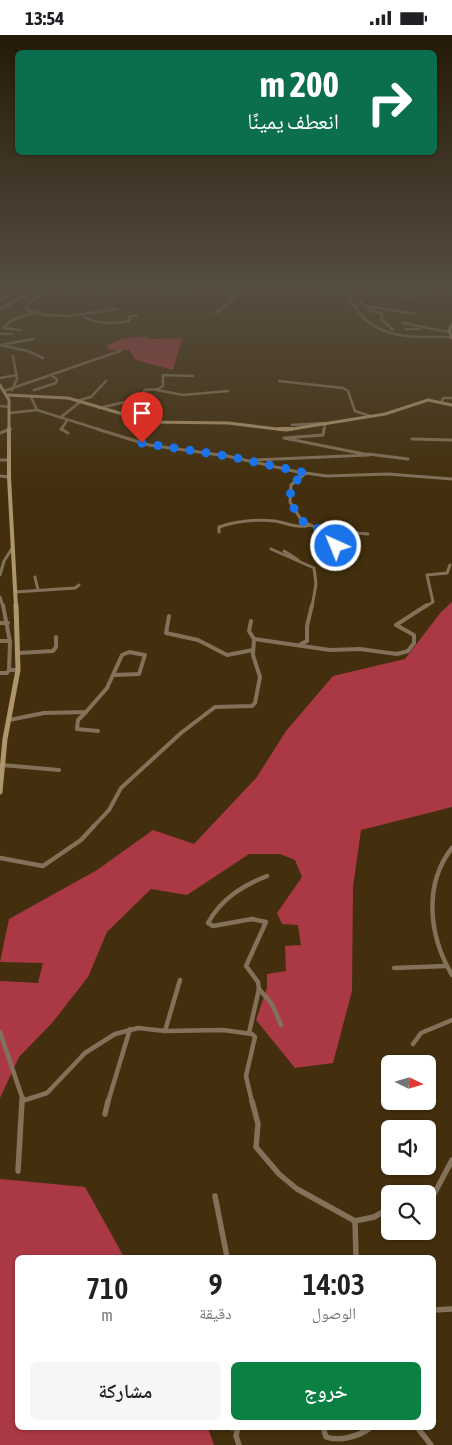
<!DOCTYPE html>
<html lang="ar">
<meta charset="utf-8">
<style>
body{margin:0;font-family:"Asap Condensed","Noto Naskh Arabic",sans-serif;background:#f6f6f6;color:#202124;direction:rtl;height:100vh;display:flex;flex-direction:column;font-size:19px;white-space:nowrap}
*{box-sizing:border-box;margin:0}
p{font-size:16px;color:#757577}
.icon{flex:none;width:28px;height:28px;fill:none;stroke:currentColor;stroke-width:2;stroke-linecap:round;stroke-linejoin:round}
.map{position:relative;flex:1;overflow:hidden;direction:ltr}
.sheet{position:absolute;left:15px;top:1220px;width:421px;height:175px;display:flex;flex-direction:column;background:#fff;border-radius:8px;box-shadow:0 1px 4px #0004;direction:rtl}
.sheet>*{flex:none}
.hud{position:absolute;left:15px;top:15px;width:422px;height:105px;border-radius:8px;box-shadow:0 1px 4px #0004;direction:rtl;background:#0b6e4f;color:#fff;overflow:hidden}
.needle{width:32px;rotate:95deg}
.buttons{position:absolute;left:381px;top:1020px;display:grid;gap:10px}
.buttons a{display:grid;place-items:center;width:55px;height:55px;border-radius:8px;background:#fff;box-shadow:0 1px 4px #0004;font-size:25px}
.pin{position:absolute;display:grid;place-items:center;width:42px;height:42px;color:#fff;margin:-51px -21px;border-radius:50% 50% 50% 0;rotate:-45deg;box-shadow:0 0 5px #0007}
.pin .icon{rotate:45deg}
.me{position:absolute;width:55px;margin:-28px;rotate:316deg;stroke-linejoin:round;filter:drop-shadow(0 0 4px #0008)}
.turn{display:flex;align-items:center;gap:18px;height:105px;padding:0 15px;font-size:22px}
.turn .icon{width:65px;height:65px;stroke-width:2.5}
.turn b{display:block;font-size:35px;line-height:42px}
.eta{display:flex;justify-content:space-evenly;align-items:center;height:85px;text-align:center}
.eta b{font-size:30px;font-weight:600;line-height:35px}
.cta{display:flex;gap:10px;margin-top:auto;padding:10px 15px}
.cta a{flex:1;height:58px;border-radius:8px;background:#0b8043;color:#fff;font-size:20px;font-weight:600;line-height:58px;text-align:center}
.cta a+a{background:#f6f6f6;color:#202124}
.status{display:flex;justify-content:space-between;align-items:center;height:35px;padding:0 25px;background:#fff;direction:ltr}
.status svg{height:14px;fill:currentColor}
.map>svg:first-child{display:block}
.forest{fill:#aa3945}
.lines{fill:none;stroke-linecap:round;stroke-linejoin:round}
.street-far4{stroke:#837259;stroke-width:2.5}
.street-far3{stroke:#837259;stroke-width:3}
.street-far2{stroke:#837259;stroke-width:4}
.street-far1{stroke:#837259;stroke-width:4.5}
.street{stroke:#837259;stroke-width:5.5}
.secondary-far2{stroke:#af956c;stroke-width:3}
.secondary-far1{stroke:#af956c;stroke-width:4}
.secondary{stroke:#af956c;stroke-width:5}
.route{stroke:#1a73e8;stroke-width:9;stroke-dasharray:0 16.2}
</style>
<div class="status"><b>13:54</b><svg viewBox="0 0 49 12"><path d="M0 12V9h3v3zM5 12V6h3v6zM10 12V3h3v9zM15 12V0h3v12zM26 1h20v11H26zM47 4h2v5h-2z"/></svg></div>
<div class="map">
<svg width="452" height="1410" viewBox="0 0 452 1410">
<rect width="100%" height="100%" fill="#432f0d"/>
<!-- forest -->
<g class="forest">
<path d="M143,301L151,304L182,303L173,335L136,325L129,315H109L106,311L119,305Z"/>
<path d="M452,567V772L361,795L353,852L352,956L333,1028L295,1033L256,985L267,953V939L286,936L285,911L301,910L298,890L282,889L277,878L302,842L295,825L280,819H249L187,860L151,854L107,897L88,942L52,988L19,1022L0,1063V946L38,948L43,928L0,927L9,884L97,835L153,795L194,809L257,742L286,696L333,641L405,624L441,577Z"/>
<path d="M0,1144L85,1152L124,1222H18V1392L208,1393L214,1410H0Z"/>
</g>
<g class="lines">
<!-- street-far4 -->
<g class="street-far4">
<path d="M49,254L26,271V275L46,280L68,281L117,274"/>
<path d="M80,254H82"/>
<path d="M120,254L117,255L128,254"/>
<path d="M140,254L173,258L184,254"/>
<path d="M325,254L331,257L351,258L353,260L349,266C355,271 359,278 365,284C387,305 422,302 451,302"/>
<path d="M380,254L410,263L426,254"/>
<path d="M97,257L117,255"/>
<path d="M351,258L353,255L359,254"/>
<path d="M0,266L21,254"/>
<path d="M355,271L361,267L365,271L416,279"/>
<path d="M368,271L370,275L383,279L381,284L393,295"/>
<path d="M216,278L234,263L220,254"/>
<path d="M83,281C99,290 112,289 129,286V282L137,280"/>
<path d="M403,288L449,297"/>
<path d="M406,294H420"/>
<path d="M20,295L3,293L12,285L32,278"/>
<path d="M0,299H12"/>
<path d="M0,310L28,316L43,323"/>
<path d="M1,310L33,304"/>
<path d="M0,343L17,340"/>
<path d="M279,346L343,353L348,356L355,376L370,381"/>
<path d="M12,355L17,344L13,321"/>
<path d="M34,355L56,348L57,344L52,341"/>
<path d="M157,355L183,360L228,356"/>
<path d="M4,356L120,316"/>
<path d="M31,362L37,375L101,395"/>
<path d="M76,366L91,362L106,346"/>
<path d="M442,366L443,363H452"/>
<path d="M0,371L9,372"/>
<path d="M99,373L139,364L145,355L158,354L163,351V340L193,341"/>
<path d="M9,378L37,375"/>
<path d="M61,382L80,367"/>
<path d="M292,390L324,388"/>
<path d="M7,395L11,394"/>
<path d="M61,395L67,385"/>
<path d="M324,395L325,389"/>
</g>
<!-- street-far3 -->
<g class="street-far3">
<path d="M61,394L68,398"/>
<path d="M97,394L149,410L227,421L298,437L327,441L388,439L452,444"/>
<path d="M0,398L10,394"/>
<path d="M412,404L452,405"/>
<path d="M368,419L408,424"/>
<path d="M0,425H8"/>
<path d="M254,425L369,420L284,403L323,400L324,394"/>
<path d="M306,438L291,450L290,467L302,486L321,495L333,510H339L356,498L368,499"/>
<path d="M0,441L9,442"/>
<path d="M219,497V492C237,486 256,484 275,486C287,488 298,494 310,490"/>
<path d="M271,514L314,533L316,549L312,572"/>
<path d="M284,516L298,525"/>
<path d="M0,540L4,526L13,512"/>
<path d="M35,542L38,555"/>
<path d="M15,557L75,553L79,550"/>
<path d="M0,562L3,572"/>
<path d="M425,572L433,567L427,540L447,538L450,530"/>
</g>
<!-- street-far2 -->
<g class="street-far2">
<path d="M3,570L10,607L9,635H18"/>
<path d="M169,581L166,598L198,605L227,620L253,615"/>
<path d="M0,588H8"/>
<path d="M254,604L330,615L360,614L397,619L408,616L414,608V600L396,590L427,570"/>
<path d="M0,606H9"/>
<path d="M301,609L307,606V591L312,570"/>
<path d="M19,618L53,616L56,612V602"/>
<path d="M0,638H7L9,635"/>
<path d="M86,677L78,685L77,694L98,696"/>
<path d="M9,685L44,678L86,677L107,653L122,620L129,617L145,620L139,639L114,640"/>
<path d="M2,730L59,735"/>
<path d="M93,792L109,775L121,753L181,698L215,672L252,671L255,668L260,642L253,620L254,604L249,596L251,586"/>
</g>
<!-- street-far1 -->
<g class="street-far1">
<path d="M452,813C423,850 429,901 452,940"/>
<path d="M0,823L43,831L81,805L94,791"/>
<path d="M394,933L446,931"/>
<path d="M259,954L272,969L281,990"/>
<path d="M165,996L180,945"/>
<path d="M0,997L22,1062L25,1065L47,1058L85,1018L115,999L138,993L165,996L223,995L252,999L255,1002L246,1041L252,1067"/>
<path d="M249,998L259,954L258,947L246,931L266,887L252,884L213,891L208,888C221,864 242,851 267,841"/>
<path d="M413,1009L421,998L452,985"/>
<path d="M22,1067V1062"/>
<path d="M108,1067L130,994"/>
</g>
<!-- street -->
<g class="street">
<path d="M252,1066L258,1089L256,1112L279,1139L297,1154L355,1186"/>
<path d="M105,1079L108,1066"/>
<path d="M18,1136L22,1066"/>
<path d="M215,1161L227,1222"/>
<path d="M428,1166L432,1163L452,1125"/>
<path d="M356,1222L355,1186L374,1182L390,1173"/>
<path d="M434,1275L452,1274"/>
<path d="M238,1392L236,1401L239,1410"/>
<path d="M323,1392L326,1402C340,1407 360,1401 371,1392"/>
<path d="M417,1392L431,1410"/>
<path d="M232,1393L235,1392"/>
</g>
<!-- secondary-far2 -->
<g class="secondary-far2">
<path d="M0,274L37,254"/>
<path d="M452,290L449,295L452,303"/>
<path d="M0,350L9,365V395"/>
<path d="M7,360L68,363L150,387L228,388L286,395L385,379L428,365L452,370"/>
</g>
<!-- secondary-far1 -->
<g class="secondary-far1">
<path d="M9,394V442L16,572"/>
<path d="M279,394H291"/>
</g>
<!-- secondary -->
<path class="secondary" d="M0,757L5,704L18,635L16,570"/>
</g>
<!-- sky -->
<linearGradient id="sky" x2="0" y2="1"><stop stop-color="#251a07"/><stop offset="0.56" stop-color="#554d40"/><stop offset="1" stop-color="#554d40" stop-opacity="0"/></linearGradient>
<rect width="452" height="451" fill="url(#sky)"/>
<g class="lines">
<!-- route -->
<path class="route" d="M142,408L227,421L306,438L291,450L290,467L302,486L321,495L330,508L336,511"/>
</g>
</svg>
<div class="buttons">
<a><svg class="needle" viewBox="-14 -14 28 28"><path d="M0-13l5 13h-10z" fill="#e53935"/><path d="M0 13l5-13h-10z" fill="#757577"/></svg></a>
<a><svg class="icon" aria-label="sound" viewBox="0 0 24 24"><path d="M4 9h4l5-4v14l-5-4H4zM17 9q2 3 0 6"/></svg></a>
<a><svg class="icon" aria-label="search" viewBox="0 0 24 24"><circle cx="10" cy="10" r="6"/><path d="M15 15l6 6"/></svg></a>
</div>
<div class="pin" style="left:142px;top:408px;background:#d93025"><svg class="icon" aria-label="arrive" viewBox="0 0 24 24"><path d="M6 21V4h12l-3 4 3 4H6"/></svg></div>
<svg class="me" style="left:336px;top:511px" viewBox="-20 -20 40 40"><circle r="17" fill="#1a73e8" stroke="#fff" stroke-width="3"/><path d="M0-11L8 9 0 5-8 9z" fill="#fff"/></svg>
<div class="hud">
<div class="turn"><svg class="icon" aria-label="right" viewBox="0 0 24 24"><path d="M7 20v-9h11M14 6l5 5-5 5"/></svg><div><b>200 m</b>انعطف يمينًا</div></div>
</div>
<section class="sheet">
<div class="eta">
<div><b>14:03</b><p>الوصول</p></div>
<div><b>9</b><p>دقيقة</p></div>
<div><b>710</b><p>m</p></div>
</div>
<div class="cta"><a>خروج</a><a>مشاركة</a></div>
</section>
</div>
